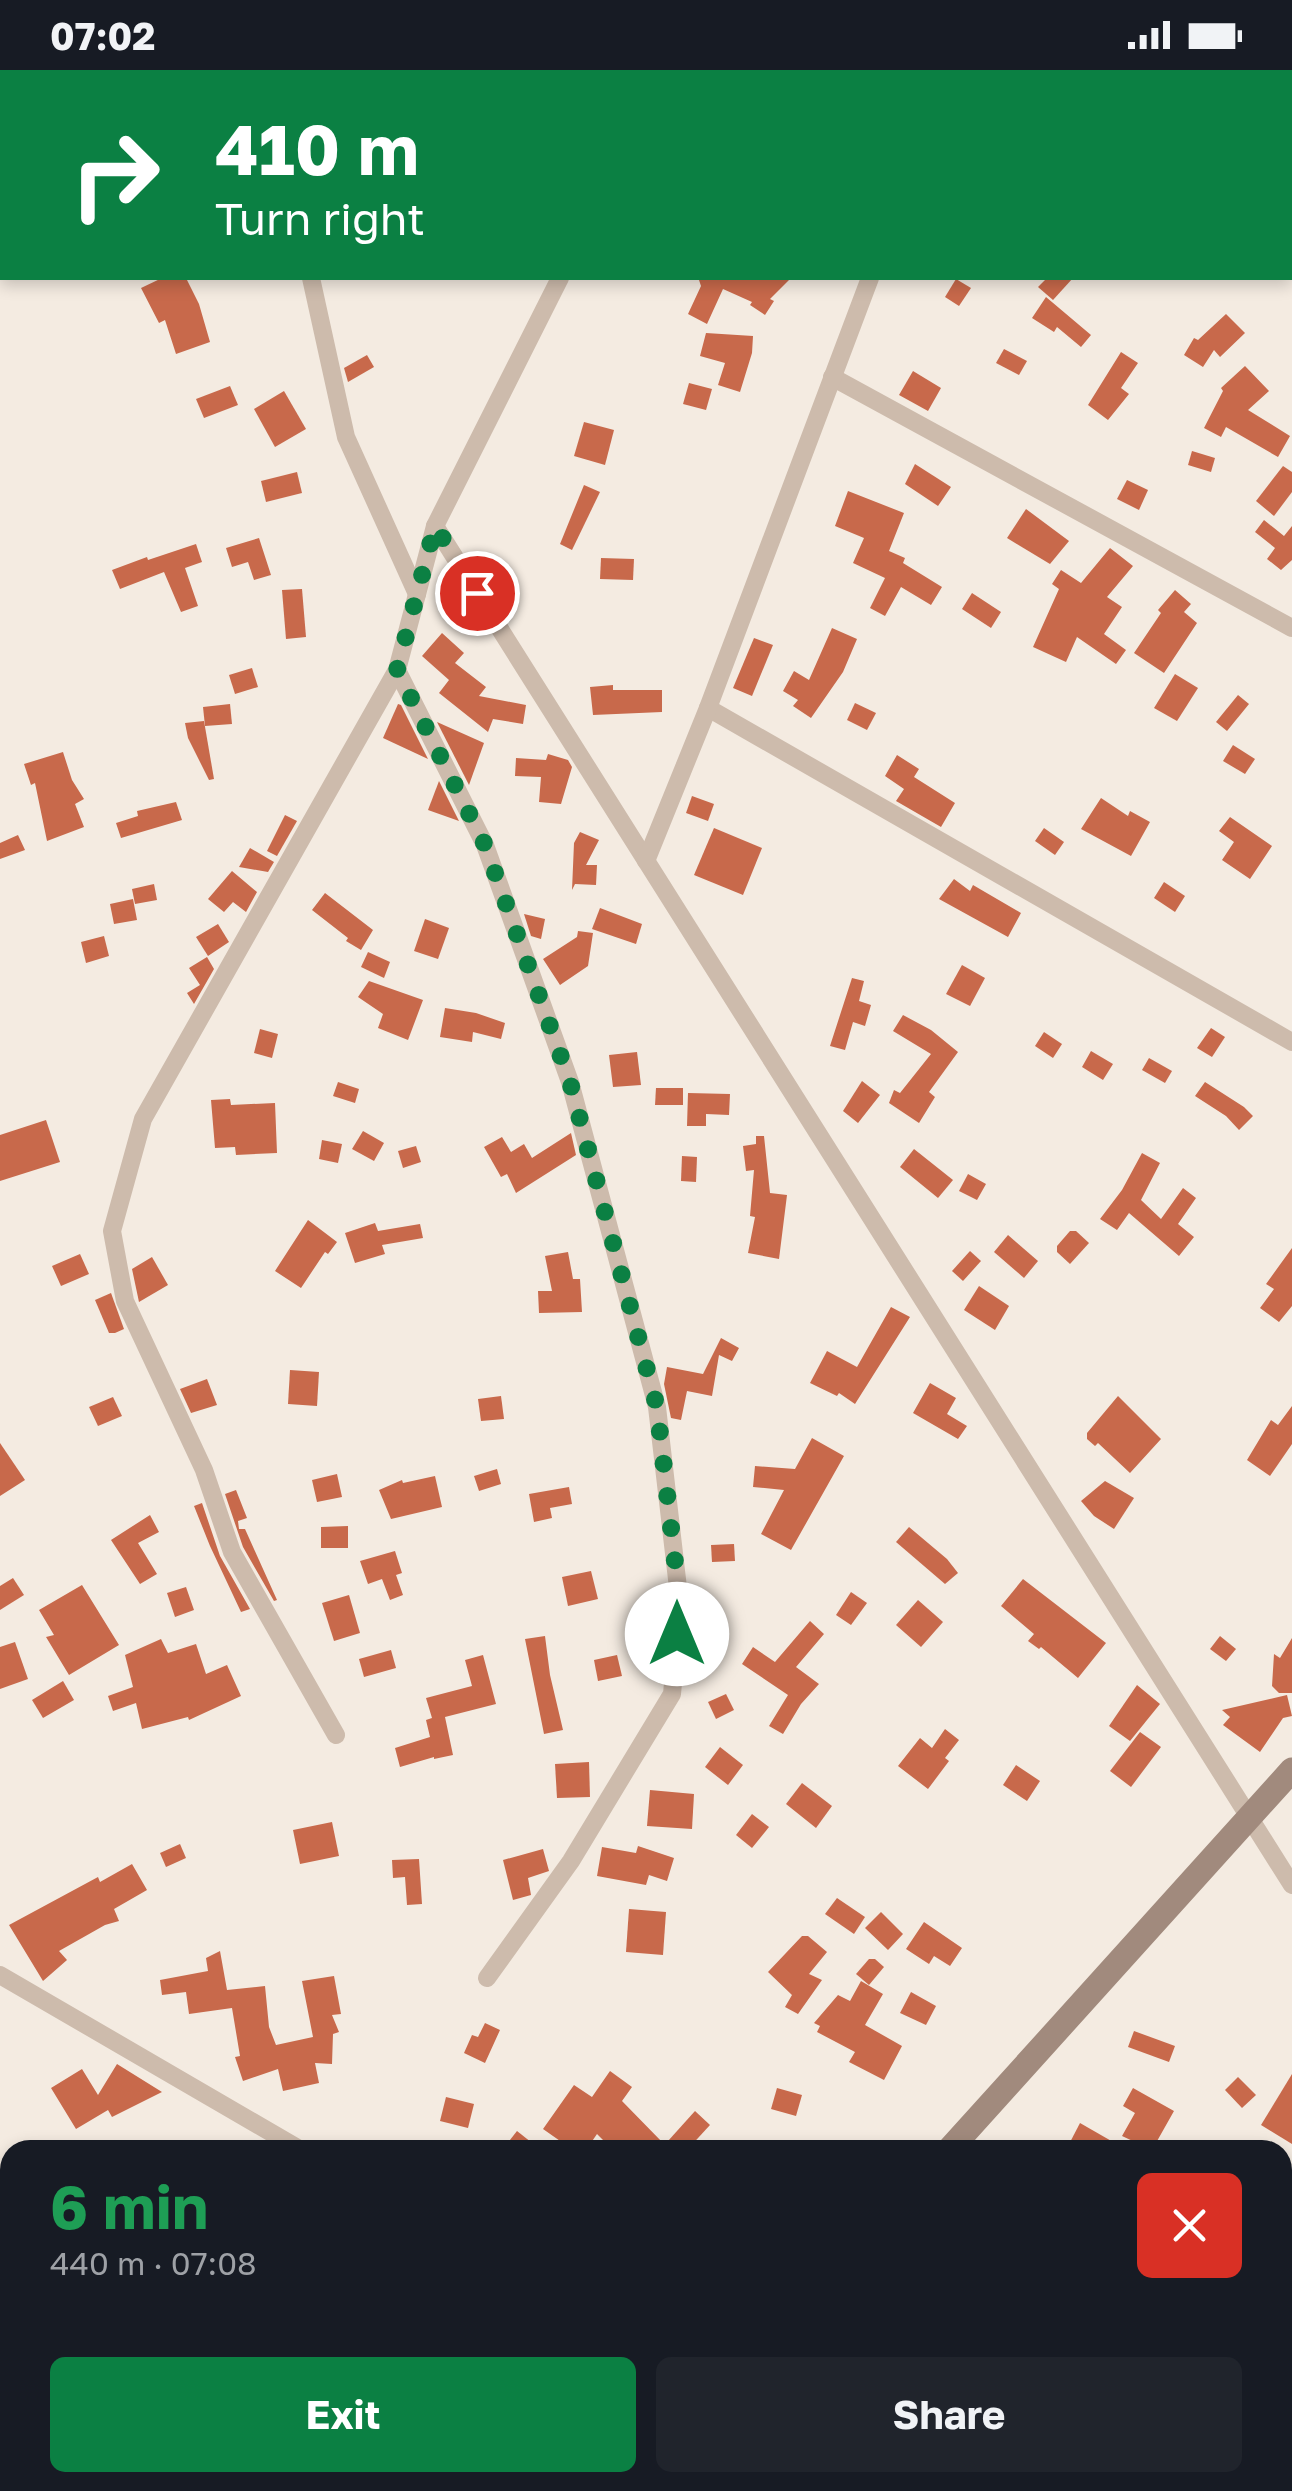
<!DOCTYPE html>
<meta charset="utf-8">
<style>
body{margin:0;font-family:"Golos Text",sans-serif;background:#20242c;color:#f1f3f6;height:100vh;display:flex;flex-direction:column;font-size:38px;white-space:nowrap}
*{box-sizing:border-box;margin:0}
p{font-size:32px;color:#9ea1a6}
.icon{flex:none;width:55px;height:55px;fill:none;stroke:currentColor;stroke-width:2;stroke-linecap:round;stroke-linejoin:round}
.map{position:relative;flex:1;overflow:hidden}
.sheet{position:absolute;left:0px;top:2070px;width:1292px;height:352px;display:flex;flex-direction:column;background:#171b24;border-radius:30px 30px 0 0;box-shadow:0 5px 15px #0003}
.sheet>*{flex:none}
.hud{position:absolute;left:0px;top:0px;width:1292px;height:210px;box-shadow:0 5px 15px #0003;background:#0b8043;color:#fff;overflow:hidden}
.pin{position:absolute;display:grid;place-items:center;width:85px;height:85px;color:#fff;margin:-42px;border:5px solid #fff;border-radius:50%;box-shadow:0 2px 10px #0007}
.me{position:absolute;width:110px;margin:-55px;rotate:0deg;stroke-linejoin:round;filter:drop-shadow(0 0 8px #0008)}
.turn{display:flex;align-items:center;gap:35px;height:210px;padding:0 50px;font-size:45px}
.turn .icon{width:130px;height:130px;stroke-width:2.5}
.turn b{display:block;font-size:70px;line-height:85px}
.round{display:grid;place-items:center;flex:none;width:105px;height:105px;border-radius:15px;background:#20242c}
.overview{display:flex;align-items:center;justify-content:space-between;height:170px;padding:0 50px}
h1{font-size:60px;font-weight:700;line-height:75px;color:#1e9e55}
.cta{display:flex;gap:20px;margin-top:auto;padding:20px 50px}
.cta a{flex:1;height:115px;border-radius:15px;background:#0b8043;color:#fff;font-size:40px;font-weight:700;line-height:115px;text-align:center}
.cta a+a{background:#20242c;color:#f1f3f6}
.status{display:flex;justify-content:space-between;align-items:center;height:70px;padding:0 50px;background:#171b24;direction:ltr}
.status svg{height:28px;fill:currentColor}
.map>svg:first-child{display:block}
.building{fill:#c8694b}
.lines{fill:none;stroke-linecap:round;stroke-linejoin:round}
.street{stroke:#cdbbac;stroke-width:18}
.secondary{stroke:#a18a7d;stroke-width:25}
.route{stroke:#0b8043;stroke-width:18;stroke-dasharray:0 32.4}
</style>
<div class="status"><b>07:02</b><svg viewBox="0 0 49 12"><path d="M0 12V9h3v3zM5 12V6h3v6zM10 12V3h3v9zM15 12V0h3v12zM26 1h20v11H26zM47 4h2v5h-2z"/></svg></div>
<div class="map">
<svg width="1292" height="2421" viewBox="0 0 1292 2421">
<rect width="100%" height="100%" fill="#f4ebe1"/>
<!-- building -->
<g class="building">
<path d="M162,208H186L199,234L210,272L176,284L165,250L159,253L141,218Z"/>
<path d="M699,208H791L770,229L774,231L765,245L750,235L752,232L723,219L707,254L688,244L701,216L699,210L703,209Z"/>
<path d="M1047,208H1073L1053,230L1038,217Z"/>
<path d="M956,209L971,218L959,236L945,227Z"/>
<path d="M1046,227L1091,265L1081,277L1057,257L1054,262L1032,248Z"/>
<path d="M1226,244L1245,263L1220,287L1214,280L1203,297L1184,285L1194,268L1198,270Z"/>
<path d="M706,263L753,266L752,283L740,322L718,315L725,293L700,286Z"/>
<path d="M1004,279L1027,291L1019,305L996,293Z"/>
<path d="M1121,282L1138,293L1121,318L1129,324L1108,350L1088,335Z"/>
<path d="M367,285L374,297L348,312L344,298Z"/>
<path d="M1245,296L1269,321L1248,340L1290,366L1278,387L1226,357L1221,367L1204,358L1223,321L1221,318Z"/>
<path d="M913,301L941,318L928,341L899,325Z"/>
<path d="M689,313L712,319L706,340L683,334Z"/>
<path d="M230,316L238,335L204,348L196,329Z"/>
<path d="M284,321L306,359L275,377L254,339Z"/>
<path d="M584,352L614,360L605,395L574,386Z"/>
<path d="M1192,381L1215,388L1211,402L1188,395Z"/>
<path d="M915,394L951,417L938,436L905,414Z"/>
<path d="M1283,396L1292,402V422L1274,446L1256,431Z"/>
<path d="M297,402L302,423L266,432L261,411Z"/>
<path d="M1127,410L1148,420L1139,440L1117,429Z"/>
<path d="M584,415L600,422L572,480L560,474Z"/>
<path d="M848,421L904,443L889,481L905,488L903,493L942,517L931,535L901,517L885,546L870,538L885,508L853,493L864,468L835,456Z"/>
<path d="M1026,439L1069,471L1050,494L1007,468Z"/>
<path d="M1264,450L1284,466L1292,456V490L1281,500L1267,489L1275,478L1255,462Z"/>
<path d="M259,468L271,505L254,510L248,492L232,497L226,478Z"/>
<path d="M196,474L202,492L185,498L198,536L181,542L164,502L120,519L112,500L147,487L148,490Z"/>
<path d="M1110,478L1133,496L1107,527L1122,537L1104,564L1126,580L1116,594L1077,567L1066,592L1033,577L1059,519L1052,514L1061,500L1081,513Z"/>
<path d="M601,488L634,489L633,510L600,509Z"/>
<path d="M302,519L306,567L286,569L282,520Z"/>
<path d="M1175,520L1191,534L1184,542L1197,553L1164,603L1134,583L1161,543L1158,540Z"/>
<path d="M972,523L1001,542L991,558L962,539Z"/>
<path d="M832,558L857,569L843,602L811,648L793,636L798,630L783,621L794,601L809,610Z"/>
<path d="M442,563L464,583L455,593L486,617L479,626L526,635L523,654L493,649L488,662L439,623L449,610L422,586Z"/>
<path d="M754,568L773,575L752,626L733,618Z"/>
<path d="M252,598L258,617L235,624L229,605Z"/>
<path d="M1175,604L1198,618L1177,651L1154,638Z"/>
<path d="M613,615V620H662V642L593,645L590,617Z"/>
<path d="M1238,625L1249,634L1227,661L1216,652Z"/>
<path d="M855,633L876,643L867,660L847,650Z"/>
<path d="M230,634L232,654L205,656L203,637Z"/>
<path d="M398,634L401,635L428,689L383,668Z"/>
<path d="M204,651L214,709L209,710L188,668L185,653Z"/>
<path d="M437,652L484,673L469,715Z"/>
<path d="M1233,675L1255,689L1245,704L1223,691Z"/>
<path d="M63,682L72,710L84,729L75,734L84,757L47,771L35,713L31,715L24,694Z"/>
<path d="M548,684L568,690L572,697L561,734L539,732L541,707L515,706L516,688L546,690Z"/>
<path d="M897,685L919,699L914,707L955,733L941,757L896,731L904,719L885,706Z"/>
<path d="M439,711L459,751L428,740Z"/>
<path d="M692,726L714,734L708,751L686,743Z"/>
<path d="M1101,728L1128,746L1130,741L1150,752L1131,786L1081,759Z"/>
<path d="M176,732L182,750L121,768L116,753L138,746L137,741Z"/>
<path d="M285,745L297,751L277,786L267,781Z"/>
<path d="M1230,747L1272,776L1250,809L1222,790L1234,772L1219,761Z"/>
<path d="M714,758L762,778L743,825L694,805Z"/>
<path d="M1044,758L1064,772L1055,785L1035,771Z"/>
<path d="M580,762L599,770L586,795H597L596,815L575,814L572,820L574,773Z"/>
<path d="M18,765L25,780L0,789V773Z"/>
<path d="M250,778L274,792L268,802L239,797Z"/>
<path d="M232,801L257,822L246,842L233,832L224,842L208,829Z"/>
<path d="M954,809L970,821L973,815L1021,843L1008,867L939,829Z"/>
<path d="M1164,812L1185,826L1175,842L1154,828Z"/>
<path d="M154,814L157,830L135,834L132,819Z"/>
<path d="M325,823L373,860L361,880L346,871L348,868L312,840Z"/>
<path d="M133,829L137,850L114,854L110,834Z"/>
<path d="M600,838L642,854L636,874L592,859Z"/>
<path d="M524,844L545,849L541,869L531,866Z"/>
<path d="M425,849L449,858L438,889L414,881Z"/>
<path d="M218,854L229,872L208,886L196,867Z"/>
<path d="M578,861L593,863L588,896L560,915L543,889L577,867Z"/>
<path d="M104,866L109,886L86,893L81,872Z"/>
<path d="M368,882L390,892L384,908L361,897Z"/>
<path d="M207,887L214,899L194,934L187,923L200,915L189,898Z"/>
<path d="M962,895L985,908L970,936L946,924Z"/>
<path d="M852,908L864,911L859,931L871,935L865,956L853,952L845,980L830,976Z"/>
<path d="M369,911L423,930L408,970L378,958L383,944L358,927Z"/>
<path d="M445,938L476,943L505,953L501,969L473,962L472,972L440,967Z"/>
<path d="M903,945L931,960L958,982L929,1022L935,1027L919,1053L889,1033L894,1020L900,1023L931,984L893,961Z"/>
<path d="M1211,958L1225,967L1212,987L1197,978Z"/>
<path d="M260,959L278,964L272,988L254,983Z"/>
<path d="M1044,962L1062,974L1053,988L1035,976Z"/>
<path d="M1091,981L1113,994L1103,1010L1082,997Z"/>
<path d="M637,982L641,1015L613,1017L609,985Z"/>
<path d="M1149,988L1172,1001L1165,1013L1142,1000Z"/>
<path d="M862,1011L880,1025L858,1053L843,1041Z"/>
<path d="M338,1012L359,1019L355,1033L333,1026Z"/>
<path d="M1205,1012L1244,1037L1253,1046L1239,1060L1226,1046L1195,1026Z"/>
<path d="M656,1018H683V1035H655Z"/>
<path d="M688,1023L730,1024L729,1045L706,1044V1056H687Z"/>
<path d="M230,1029L231,1035L275,1033L277,1083L236,1085L235,1077L215,1078L211,1030Z"/>
<path d="M46,1050L60,1092L0,1111V1065Z"/>
<path d="M363,1061L384,1073L374,1091L352,1079Z"/>
<path d="M571,1063L576,1085L516,1123L507,1104L501,1107L484,1077L502,1067L511,1082L524,1074L532,1088Z"/>
<path d="M756,1066H764L770,1123L787,1125L779,1189L748,1183L755,1147L750,1146L754,1100L746,1101L743,1076L756,1074Z"/>
<path d="M322,1070L342,1074L338,1093L319,1089Z"/>
<path d="M416,1076L421,1092L403,1098L398,1081Z"/>
<path d="M914,1079L953,1110L938,1128L900,1097Z"/>
<path d="M1142,1083L1160,1093L1141,1130L1161,1149L1183,1118L1196,1128L1178,1154L1194,1167L1179,1186L1129,1143L1117,1160L1100,1149L1122,1120Z"/>
<path d="M682,1086L697,1087L696,1112L681,1111Z"/>
<path d="M968,1104L986,1114L977,1130L959,1121Z"/>
<path d="M308,1150L337,1172L328,1184L325,1182L301,1218L275,1201Z"/>
<path d="M375,1153L378,1161L420,1154L423,1168L382,1175L385,1184L355,1193L345,1163Z"/>
<path d="M1070,1161H1076L1089,1173L1070,1194L1057,1182V1176Z"/>
<path d="M1008,1165L1038,1191L1024,1208L994,1182Z"/>
<path d="M1292,1178V1236L1279,1252L1260,1238L1274,1219L1266,1214Z"/>
<path d="M970,1181L981,1191L963,1211L952,1201Z"/>
<path d="M568,1182L573,1209H580L582,1242L539,1243L538,1221H552L545,1186Z"/>
<path d="M80,1184L89,1204L61,1216L52,1196Z"/>
<path d="M152,1187L168,1215L139,1232L132,1199Z"/>
<path d="M979,1216L1009,1236L995,1260L964,1240Z"/>
<path d="M111,1223L124,1259L115,1263H109L95,1230Z"/>
<path d="M891,1237L910,1247L855,1334L839,1323L837,1326L810,1313L827,1281L857,1297Z"/>
<path d="M721,1268L739,1278L732,1291L719,1285L712,1326L687,1321L681,1350L671,1348L664,1314L667,1297L703,1304Z"/>
<path d="M290,1300L319,1302L317,1336L288,1334Z"/>
<path d="M207,1309L217,1335L191,1343L180,1319Z"/>
<path d="M930,1313L956,1328L947,1344L967,1356L958,1369L913,1343Z"/>
<path d="M501,1326L504,1349L481,1351L478,1329Z"/>
<path d="M1118,1326L1161,1369L1130,1403L1098,1373L1095,1376L1087,1369V1363Z"/>
<path d="M113,1327L122,1346L98,1356L89,1337Z"/>
<path d="M1292,1336V1374L1270,1406L1247,1390L1271,1350L1278,1355Z"/>
<path d="M812,1368L844,1386L791,1480L761,1464L784,1420L753,1417L755,1396L795,1399Z"/>
<path d="M0,1373L25,1410L0,1426Z"/>
<path d="M497,1399L501,1414L479,1421L474,1406Z"/>
<path d="M337,1404L342,1427L317,1432L312,1410Z"/>
<path d="M435,1406L442,1437L391,1449L379,1420L402,1410L403,1413Z"/>
<path d="M1105,1411L1134,1428L1114,1459L1094,1446L1081,1431Z"/>
<path d="M569,1417L572,1434L550,1438L552,1448L534,1452L529,1424Z"/>
<path d="M236,1420L247,1448L238,1451L239,1459H245L277,1530L274,1531L243,1477L225,1424Z"/>
<path d="M202,1433L220,1486L250,1539L241,1542L210,1476L194,1436Z"/>
<path d="M150,1445L159,1462L138,1473L157,1504L140,1514L111,1470Z"/>
<path d="M348,1456V1478H321V1457Z"/>
<path d="M909,1457L947,1489L958,1503L945,1514L896,1472Z"/>
<path d="M734,1474L735,1491L712,1492L711,1475Z"/>
<path d="M395,1481L402,1503L396,1505L403,1525L390,1530L382,1509L368,1514L360,1491Z"/>
<path d="M591,1501L598,1529L568,1536L562,1507Z"/>
<path d="M13,1508L24,1525L0,1540V1516Z"/>
<path d="M1023,1509L1106,1573L1078,1608L1041,1577L1039,1579L1028,1571L1034,1564L1001,1536Z"/>
<path d="M82,1515L119,1575L69,1605L46,1567L54,1565L39,1540Z"/>
<path d="M186,1517L194,1540L175,1547L167,1523Z"/>
<path d="M851,1522L867,1533L851,1555L836,1545Z"/>
<path d="M349,1525L360,1563L334,1571L322,1533Z"/>
<path d="M918,1530L943,1552L921,1577L896,1555Z"/>
<path d="M667,1535L664,1570L650,1571L647,1537Z"/>
<path d="M810,1551L824,1564L796,1597L819,1614L801,1634L783,1664L769,1656L788,1625L742,1594L753,1577L775,1592Z"/>
<path d="M545,1566L550,1605L563,1660L544,1664L525,1569Z"/>
<path d="M1220,1566L1236,1579L1226,1591L1210,1579Z"/>
<path d="M1292,1568V1623H1279L1272,1616L1274,1584L1280,1588Z"/>
<path d="M161,1569L168,1583L196,1574L206,1604L227,1595L241,1626L189,1650L188,1647L142,1659L136,1633L113,1641L108,1626L133,1617L125,1585Z"/>
<path d="M15,1572L28,1609L0,1619V1577Z"/>
<path d="M391,1580L396,1598L364,1607L359,1589Z"/>
<path d="M483,1585L496,1634L445,1647L453,1685L434,1689V1687L400,1697L395,1678L430,1667L426,1650L432,1648L426,1628L472,1616L465,1590Z"/>
<path d="M617,1585L622,1606L598,1611L594,1590Z"/>
<path d="M63,1611L74,1630L43,1648L32,1630Z"/>
<path d="M1137,1615L1160,1634L1130,1671L1109,1656Z"/>
<path d="M726,1624L734,1640L716,1649L708,1632Z"/>
<path d="M1287,1625L1292,1646L1283,1648L1260,1682L1223,1655L1230,1647L1222,1640Z"/>
<path d="M945,1659L959,1670L945,1688L949,1691L928,1719L898,1696L920,1668L932,1678Z"/>
<path d="M1140,1662L1161,1677L1131,1717L1110,1701Z"/>
<path d="M720,1677L743,1695L728,1715L705,1697Z"/>
<path d="M589,1692L590,1727L557,1728L555,1694Z"/>
<path d="M1016,1695L1040,1711L1027,1731L1003,1715Z"/>
<path d="M802,1713L832,1736L816,1758L786,1734Z"/>
<path d="M650,1720L694,1724L692,1759L647,1756Z"/>
<path d="M752,1744L769,1757L752,1778L736,1765Z"/>
<path d="M332,1752L339,1786L300,1794L293,1760Z"/>
<path d="M180,1774L186,1788L166,1797L160,1783Z"/>
<path d="M638,1776L674,1788L667,1811L649,1805L646,1815L597,1806L602,1777L636,1783Z"/>
<path d="M543,1779L549,1801L528,1808L531,1825L513,1830L503,1790Z"/>
<path d="M419,1789L422,1834L407,1835L405,1807L393,1808L392,1790Z"/>
<path d="M132,1794L147,1820L114,1839L119,1851L105,1855L59,1881L67,1890L43,1911L9,1855L98,1807L100,1812Z"/>
<path d="M837,1828L865,1847L854,1864L825,1844Z"/>
<path d="M629,1839L666,1842L663,1885L626,1882Z"/>
<path d="M881,1842L903,1864L888,1880L865,1858Z"/>
<path d="M924,1852L962,1878L950,1896L934,1886L929,1894L906,1879Z"/>
<path d="M802,1866H808L827,1882L809,1904L822,1910L798,1944L785,1937L792,1925L768,1902Z"/>
<path d="M220,1881L227,1920L265,1916L269,1957L276,1975L313,1967L302,1911L334,1906L341,1944L332,1945L339,1962L333,1964L332,1994L315,1993L319,2013L283,2021L278,1999L243,2011L235,1987L240,1986L232,1938L189,1944L186,1922L162,1925L160,1910L208,1901L206,1888Z"/>
<path d="M869,1889H875L884,1897L869,1915L856,1904Z"/>
<path d="M861,1911L883,1924L865,1955L902,1976L884,2010L849,1992L855,1982L817,1962L820,1956L814,1953L838,1925L850,1931Z"/>
<path d="M911,1922L936,1936L926,1955L900,1943Z"/>
<path d="M485,1953L500,1960L485,1993L464,1983L472,1965L478,1967Z"/>
<path d="M1134,1961L1175,1976L1169,1992L1128,1977Z"/>
<path d="M117,1994L162,2022L112,2047L108,2040L76,2059L51,2018L82,1999L98,2025Z"/>
<path d="M610,2001L632,2017L622,2031L663,2073L656,2080H613L597,2064L586,2080H573L543,2059L574,2015L592,2027Z"/>
<path d="M1292,2004V2074L1261,2055Z"/>
<path d="M1238,2007L1256,2025L1242,2038L1225,2020Z"/>
<path d="M777,2018L802,2025L796,2046L771,2039Z"/>
<path d="M1133,2018L1174,2041L1152,2080L1122,2066L1135,2043L1123,2036Z"/>
<path d="M446,2027L474,2034L468,2058L440,2051Z"/>
<path d="M695,2041L710,2055L687,2080H678L668,2071Z"/>
<path d="M1080,2053L1127,2080H1066Z"/>
<path d="M517,2061L541,2080H502Z"/>
</g>
<g class="lines">
<!-- street -->
<g class="street">
<path d="M278,2L283,0"/>
<path d="M667,2L669,0"/>
<path d="M947,2L948,0"/>
<path d="M0,157L2,156"/>
<path d="M311,208L346,367L417,524"/>
<path d="M832,307L1292,558"/>
<path d="M435,456L1292,1815"/>
<path d="M397,600L485,775L570,1012L657,1337L680,1535L672,1624L571,1791L487,1908"/>
<path d="M708,638L1292,972"/>
<path d="M646,791L708,638L870,208"/>
<path d="M336,1665L232,1482L204,1400L125,1231L112,1161L143,1049L397,600L435,456L560,208"/>
<path d="M0,1905L301,2080"/>
<path d="M771,2412L781,2421"/>
</g>
<!-- secondary -->
<g class="secondary">
<path d="M949,2080L1292,1700"/>
<path d="M637,2421L645,2412"/>
</g>
</g>
<g class="lines">
<!-- route -->
<path class="route" d="M477,523L435,456L397,600L485,775L570,1012L657,1337L680,1535L677,1564"/>
</g>
</svg>
<div class="pin" style="left:477px;top:523px;background:#d93025"><svg class="icon" aria-label="arrive" viewBox="0 0 24 24"><path d="M6 21V4h12l-3 4 3 4H6"/></svg></div>
<svg class="me" style="left:677px;top:1564px" viewBox="-20 -20 40 40"><circle r="19" fill="#fff"/><path d="M0-13L10 11 0 6-10 11z" fill="#0b8043"/></svg>
<div class="hud">
<div class="turn"><svg class="icon" aria-label="right" viewBox="0 0 24 24"><path d="M7 20v-9h11M14 6l5 5-5 5"/></svg><div><b>410 m</b>Turn right</div></div>
</div>
<section class="sheet">
<div class="overview"><div><h1>6 min</h1><p>440 m · 07:08</p></div><a class="round" style="background:#d93025;color:#fff"><svg class="icon" aria-label="close" viewBox="0 0 24 24"><path d="M6 6l12 12M18 6L6 18"/></svg></a></div>
<div class="cta"><a>Exit</a><a>Share</a></div>
</section>
</div>
